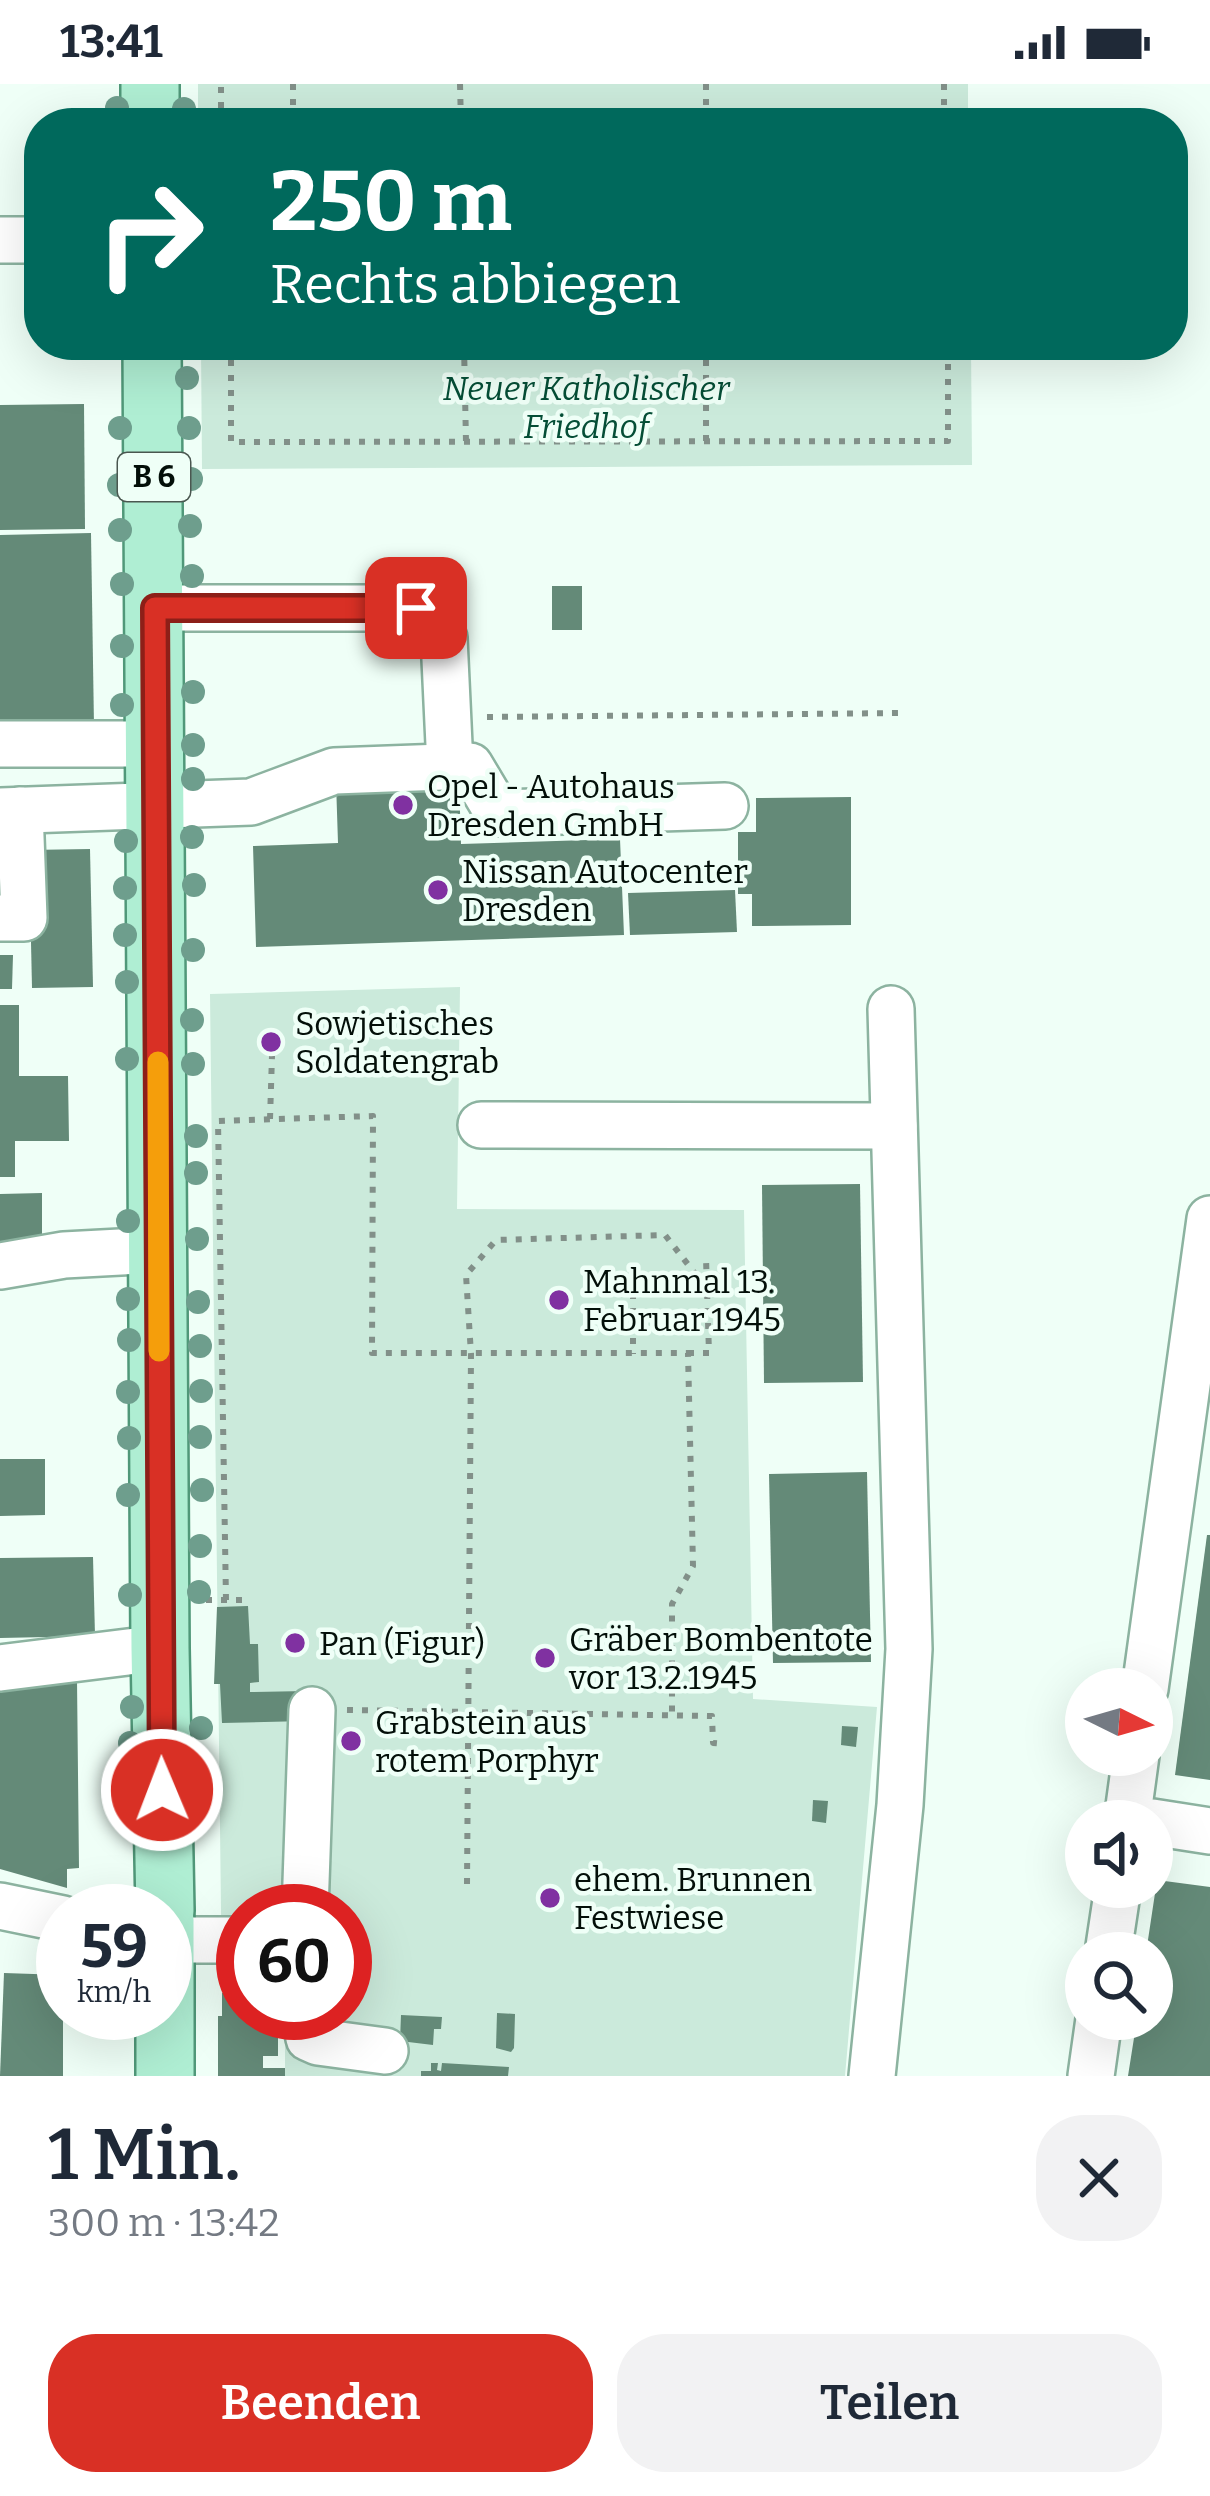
<!DOCTYPE html>
<html lang="de">
<meta charset="utf-8">
<style>
body{margin:0;font-family:Bitter,serif;background:#f2f2f3;color:#1f2937;height:100vh;display:flex;flex-direction:column;font-size:45px;white-space:nowrap}
*{box-sizing:border-box;margin:0}
p{font-size:39px;color:#747a83}
.icon{flex:none;width:66px;height:66px;fill:none;stroke:currentColor;stroke-width:2;stroke-linecap:round;stroke-linejoin:round}
.map{position:relative;height:1992px;overflow:hidden}
.sheet{display:flex;flex-direction:column;background:#fff;flex:1}
.sheet>*{flex:none}
.top-card{position:absolute;left:24px;top:24px;width:1164px;height:252px;border-radius:48px;box-shadow:0 12px 48px #0002;background:#00695c;color:#fff;overflow:hidden}
.needle{width:78px;rotate:95deg}
.fabs{position:absolute;left:1065px;top:1584px;display:grid;gap:24px}
.fabs a{display:grid;place-items:center;width:108px;height:108px;border-radius:50%;background:#fff;box-shadow:0 12px 48px #0002;font-size:60px}
.speed{position:absolute;left:36px;top:1800px;display:flex;gap:24px;font-size:60px;font-weight:700;text-align:center}
.speed>*{display:grid;place-content:center;width:156px;height:156px;border-radius:50%;background:#fff;box-shadow:0 12px 48px #0002;line-height:1}
.speed small{font-size:30px;font-weight:400}
.speed .limit{border:18px solid #d22;background:#fff;color:#111}
.pin{position:absolute;display:grid;place-items:center;width:102px;height:102px;color:#fff;margin:-51px;border-radius:24px;box-shadow:0 6px 18px #0006}
.me{position:absolute;width:132px;margin:-66px;rotate:359deg;stroke-linejoin:round;filter:drop-shadow(0 0 9px #0008)}
.turn{display:flex;align-items:center;gap:42px;height:252px;padding:0 48px;font-size:54px}
.turn .icon{width:156px;height:156px;stroke-width:2.5}
.turn b{display:block;font-size:84px;line-height:102px}
.round{display:grid;place-items:center;flex:none;width:126px;height:126px;border-radius:48px;background:#f2f2f3}
.headline{display:flex;align-items:center;justify-content:space-between;height:204px;padding:0 48px}
h1{font-size:72px;font-weight:600;line-height:90px}
.action{display:flex;gap:24px;margin-top:auto;padding:24px 48px}
.action a{flex:1;height:138px;border-radius:48px;background:#d93025;color:#fff;font-size:48px;font-weight:600;line-height:138px;text-align:center}
.action a+a{background:#f2f2f3;color:#1f2937}
.status{display:flex;justify-content:space-between;align-items:center;height:84px;padding:0 60px;background:#fff;direction:ltr}
.status svg{height:33px;fill:currentColor}
.map>svg:first-child{display:block}
.green{fill:#cbeadb}
.building{fill:#648a78}
.lines{fill:none;stroke-linecap:round;stroke-linejoin:round}
.minor-casing{stroke:#8cb3a0;stroke-width:50}
.major-casing{stroke:#509879;stroke-width:62}
.path{stroke:#829089;stroke-width:6;stroke-dasharray:6 9;stroke-linecap:butt}
.minor{stroke:#fff;stroke-width:45}
.major{stroke:#afeed3;stroke-width:57}
.tree{fill:#6e9e8d}
.route-casing{stroke:#8d1f18;stroke-width:30}
.route{stroke:#d93025;stroke-width:21}
.slow{stroke:#f59e0b;stroke-width:21}
.poi-dot{fill:#8031a1;stroke:#effff7;stroke-width:4.5}
.labels{text-anchor:middle;stroke-width:9;stroke-linejoin:round;paint-order:stroke}
.shield{fill:#effff7;stroke:#4a5750;stroke-width:3}
.shield-label{font-size:30px;font-weight:bold;fill:#030f09}
.park-label{font-size:33px;font-style:italic;fill:#054e36;stroke:#effff7}
.poi-label{font-size:33px;fill:#030f09;stroke:#effff7;text-anchor:start}
</style>
<div class="status"><b>13:41</b><svg viewBox="0 0 49 12"><path d="M0 12V9h3v3zM5 12V6h3v6zM10 12V3h3v9zM15 12V0h3v12zM26 1h20v11H26zM47 4h2v5h-2z"/></svg></div>
<div class="map">
<svg width="1210" height="1992" viewBox="0 0 1210 1992">
<rect width="100%" height="100%" fill="#effff7"/>
<!-- green -->
<g class="green">
<rect x="198" y="0" width="770" height="39"/>
<path d="M201,261H971L972,381L202,385Z"/>
<path d="M460,903L457,1125L744,1126L753,1615L877,1623L845,1992H285V1929H345V1827H243V1909H222L210,910Z"/>
</g>
<!-- building -->
<g class="building">
<path d="M84,320L85,445L0,446V321Z"/>
<path d="M91,449L94,643L0,645V451Z"/>
<rect x="552" y="502" width="30" height="44"/>
<path d="M459,694L461,760L620,755L624,851L256,863L253,762L338,759L336,698Z"/>
<path d="M851,713V841L752,842V810H738V748H756V714Z"/>
<path d="M90,765L93,903L32,904L29,766Z"/>
<path d="M735,806L737,848L630,851L628,809Z"/>
<path d="M0,871H13L12,905H0Z"/>
<path d="M0,921H19V992H68L69,1057H15V1093H0Z"/>
<path d="M860,1100L863,1298L764,1299L762,1101Z"/>
<path d="M42,1109V1159H0V1110Z"/>
<path d="M0,1375H45V1431L0,1432Z"/>
<path d="M867,1388L871,1578L773,1579L769,1390Z"/>
<path d="M1207,1451H1210V1696L1175,1691Z"/>
<path d="M93,1473L95,1552L0,1554V1474Z"/>
<path d="M248,1522L250,1560H258L259,1598L250,1599V1608L306,1607V1637L222,1639L220,1600H214L217,1523Z"/>
<path d="M77,1596L79,1784L67,1785V1804L0,1785V1597Z"/>
<path d="M842,1642L858,1643L856,1663L841,1661Z"/>
<path d="M813,1716L828,1717L826,1739L812,1737Z"/>
<path d="M1157,1796L1210,1803V1992H1128L1137,1935H1152V1869H1146Z"/>
<path d="M4,1889L63,1891V1992H0Z"/>
<path d="M222,1909H243V1929H286V1939H278V1972H263V1984H285V1992H218V1932H222Z"/>
<path d="M497,1929L515,1930L514,1964L511,1968L496,1964Z"/>
<path d="M401,1931L442,1933L441,1945H434L433,1961L400,1957Z"/>
<path d="M431,1979H438L437,1986L441,1987L442,1979L509,1983L508,1992H421V1987H431Z"/>
</g>
<g class="lines">
<defs>
<g id="minor">
<path d="M0,156H39"/>
<path d="M155,524H416L435,534L444,554L450,682"/>
<path d="M0,660H156"/>
<path d="M0,727L251,718L334,687L470,682L498,729L725,722"/>
<path d="M0,834H24L20,726"/>
<path d="M481,1041L894,1042"/>
<path d="M0,1182L64,1171L158,1166"/>
<path d="M0,1584L160,1564"/>
<path d="M1145,1605L1210,1135"/>
<path d="M1127,1737L1136,1671"/>
<path d="M1152,1738L1210,1747"/>
<path d="M0,1822L63,1835"/>
<path d="M305,1827L312,1626"/>
<path d="M165,1856H243"/>
<path d="M1108,1869L1118,1803"/>
<path d="M304,1929L309,1954L318,1958L385,1967"/>
<path d="M872,1992L900,1721L909,1565L891,925"/>
<path d="M1091,1992L1099,1935"/>
</g>
<g id="major">
<path d="M150,0V39"/>
<path d="M152,261L160,1564L165,1827"/>
<path d="M165,1836V1992"/>
</g>
</defs>
<!-- minor casing -->
<use href="#minor" class="minor-casing"/>
<!-- major casing -->
<use href="#major" class="major-casing"/>
<!-- path -->
<g class="path">
<path d="M293,0V39"/>
<path d="M460,0L461,39"/>
<path d="M706,0V39"/>
<path d="M944,0V39"/>
<path d="M221,39V0"/>
<path d="M231,261V358L948,357V261"/>
<path d="M464,261L466,358"/>
<path d="M706,357V261"/>
<path d="M487,633L905,629"/>
<path d="M270,1035L272,972"/>
<path d="M633,1209V1270"/>
<path d="M688,1269H709L706,1174"/>
<path d="M206,1516H249"/>
<path d="M226,1516L218,1037L373,1032L372,1269H688L693,1482L672,1520V1631"/>
<path d="M347,1626L712,1632L713,1659L724,1660"/>
<path d="M467,1800L471,1270L466,1191L496,1156L665,1151L707,1205"/>
</g>
<!-- minor -->
<use href="#minor" class="minor"/>
<!-- major -->
<use href="#major" class="major"/>
</g>
<!-- trees -->
<g class="tree">
<circle cx="117" cy="24" r="12"/>
<circle cx="184" cy="25" r="12"/>
<circle cx="187" cy="294" r="12"/>
<circle cx="120" cy="344" r="12"/>
<circle cx="189" cy="344" r="12"/>
<circle cx="191" cy="395" r="12"/>
<circle cx="119" cy="401" r="12"/>
<circle cx="190" cy="442" r="12"/>
<circle cx="120" cy="446" r="12"/>
<circle cx="192" cy="492" r="12"/>
<circle cx="122" cy="500" r="12"/>
<circle cx="122" cy="562" r="12"/>
<circle cx="193" cy="608" r="12"/>
<circle cx="122" cy="621" r="12"/>
<circle cx="193" cy="661" r="12"/>
<circle cx="193" cy="695" r="12"/>
<circle cx="192" cy="753" r="12"/>
<circle cx="126" cy="757" r="12"/>
<circle cx="194" cy="801" r="12"/>
<circle cx="125" cy="804" r="12"/>
<circle cx="125" cy="851" r="12"/>
<circle cx="193" cy="866" r="12"/>
<circle cx="127" cy="898" r="12"/>
<circle cx="192" cy="936" r="12"/>
<circle cx="127" cy="975" r="12"/>
<circle cx="193" cy="980" r="12"/>
<circle cx="196" cy="1052" r="12"/>
<circle cx="196" cy="1089" r="12"/>
<circle cx="128" cy="1137" r="12"/>
<circle cx="197" cy="1155" r="12"/>
<circle cx="128" cy="1215" r="12"/>
<circle cx="198" cy="1218" r="12"/>
<circle cx="129" cy="1256" r="12"/>
<circle cx="200" cy="1262" r="12"/>
<circle cx="201" cy="1307" r="12"/>
<circle cx="128" cy="1308" r="12"/>
<circle cx="200" cy="1353" r="12"/>
<circle cx="129" cy="1354" r="12"/>
<circle cx="202" cy="1406" r="12"/>
<circle cx="128" cy="1411" r="12"/>
<circle cx="200" cy="1462" r="12"/>
<circle cx="199" cy="1508" r="12"/>
<circle cx="130" cy="1511" r="12"/>
<circle cx="132" cy="1623" r="12"/>
<circle cx="201" cy="1644" r="12"/>
<circle cx="130" cy="1659" r="12"/>
<circle cx="202" cy="1687" r="12"/>
<circle cx="131" cy="1737" r="12"/>
</g>
<g class="lines">
<defs>
<path id="route" d="M162,1706L155,524H416"/>
</defs>
<!-- route casing -->
<use href="#route" class="route-casing"/>
<!-- route -->
<use href="#route" class="route"/>
<!-- slow -->
<path class="slow" d="M158,978L159,1267"/>
</g>
<!-- markers -->
<g class="poi-dot">
<circle cx="403" cy="721" r="12"/>
<circle cx="438" cy="806" r="12"/>
<circle cx="271" cy="958" r="12"/>
<circle cx="559" cy="1216" r="12"/>
<circle cx="295" cy="1559" r="12"/>
<circle cx="545" cy="1574" r="12"/>
<circle cx="351" cy="1657" r="12"/>
<circle cx="550" cy="1814" r="12"/>
</g>
<g class="labels">
<!-- shield labels -->
<rect class="shield" x="118" y="369" width="72" height="48" rx="9"/>
<g class="shield-label">
<text x="154" y="403">B 6</text>
</g>
<!-- park labels -->
<g class="park-label">
<text x="586" y="316">Neuer Katholischer<tspan x="586" dy="38">Friedhof</tspan></text>
</g>
<!-- poi labels -->
<g class="poi-label">
<text x="427" y="714">Opel - Autohaus<tspan x="427" dy="38">Dresden GmbH</tspan></text>
<text x="462" y="799">Nissan Autocenter<tspan x="462" dy="38">Dresden</tspan></text>
<text x="295" y="951">Sowjetisches<tspan x="295" dy="38">Soldatengrab</tspan></text>
<text x="583" y="1209">Mahnmal 13.<tspan x="583" dy="38">Februar 1945</tspan></text>
<text x="569" y="1567">Gräber Bombentote<tspan x="569" dy="38">vor 13.2.1945</tspan></text>
<text x="319" y="1571">Pan (Figur)</text>
<text x="375" y="1650">Grabstein aus<tspan x="375" dy="38">rotem Porphyr</tspan></text>
<text x="574" y="1807">ehem. Brunnen<tspan x="574" dy="38">Festwiese</tspan></text>
</g>
</g>
</svg>
<div class="fabs">
<a><svg class="needle" viewBox="-14 -14 28 28"><path d="M0-13l5 13h-10z" fill="#e53935"/><path d="M0 13l5-13h-10z" fill="#747a83"/></svg></a>
<a><svg class="icon" aria-label="sound" viewBox="0 0 24 24"><path d="M4 9h4l5-4v14l-5-4H4zM17 9q2 3 0 6"/></svg></a>
<a><svg class="icon" aria-label="search" viewBox="0 0 24 24"><circle cx="10" cy="10" r="6"/><path d="M15 15l6 6"/></svg></a>
</div>
<div class="speed"><div>59<small>km/h</small></div><div class="limit">60</div></div>
<div class="pin" style="left:416px;top:524px;background:#d93025"><svg class="icon" aria-label="arrive" viewBox="0 0 24 24"><path d="M6 21V4h12l-3 4 3 4H6"/></svg></div>
<svg class="me" style="left:162px;top:1706px" viewBox="-20 -20 40 40"><circle r="17" fill="#d93025" stroke="#fff" stroke-width="3"/><path d="M0-11L8 9 0 5-8 9z" fill="#fff"/></svg>
<div class="top-card">
<div class="turn"><svg class="icon" aria-label="right" viewBox="0 0 24 24"><path d="M7 20v-9h11M14 6l5 5-5 5"/></svg><div><b>250 m</b>Rechts abbiegen</div></div>
</div>
</div>
<section class="sheet">
<div class="headline"><div><h1>1 Min.</h1><p>300 m · 13:42</p></div><a class="round"><svg class="icon" aria-label="close" viewBox="0 0 24 24"><path d="M6 6l12 12M18 6L6 18"/></svg></a></div>
<div class="action"><a>Beenden</a><a>Teilen</a></div>
</section>
